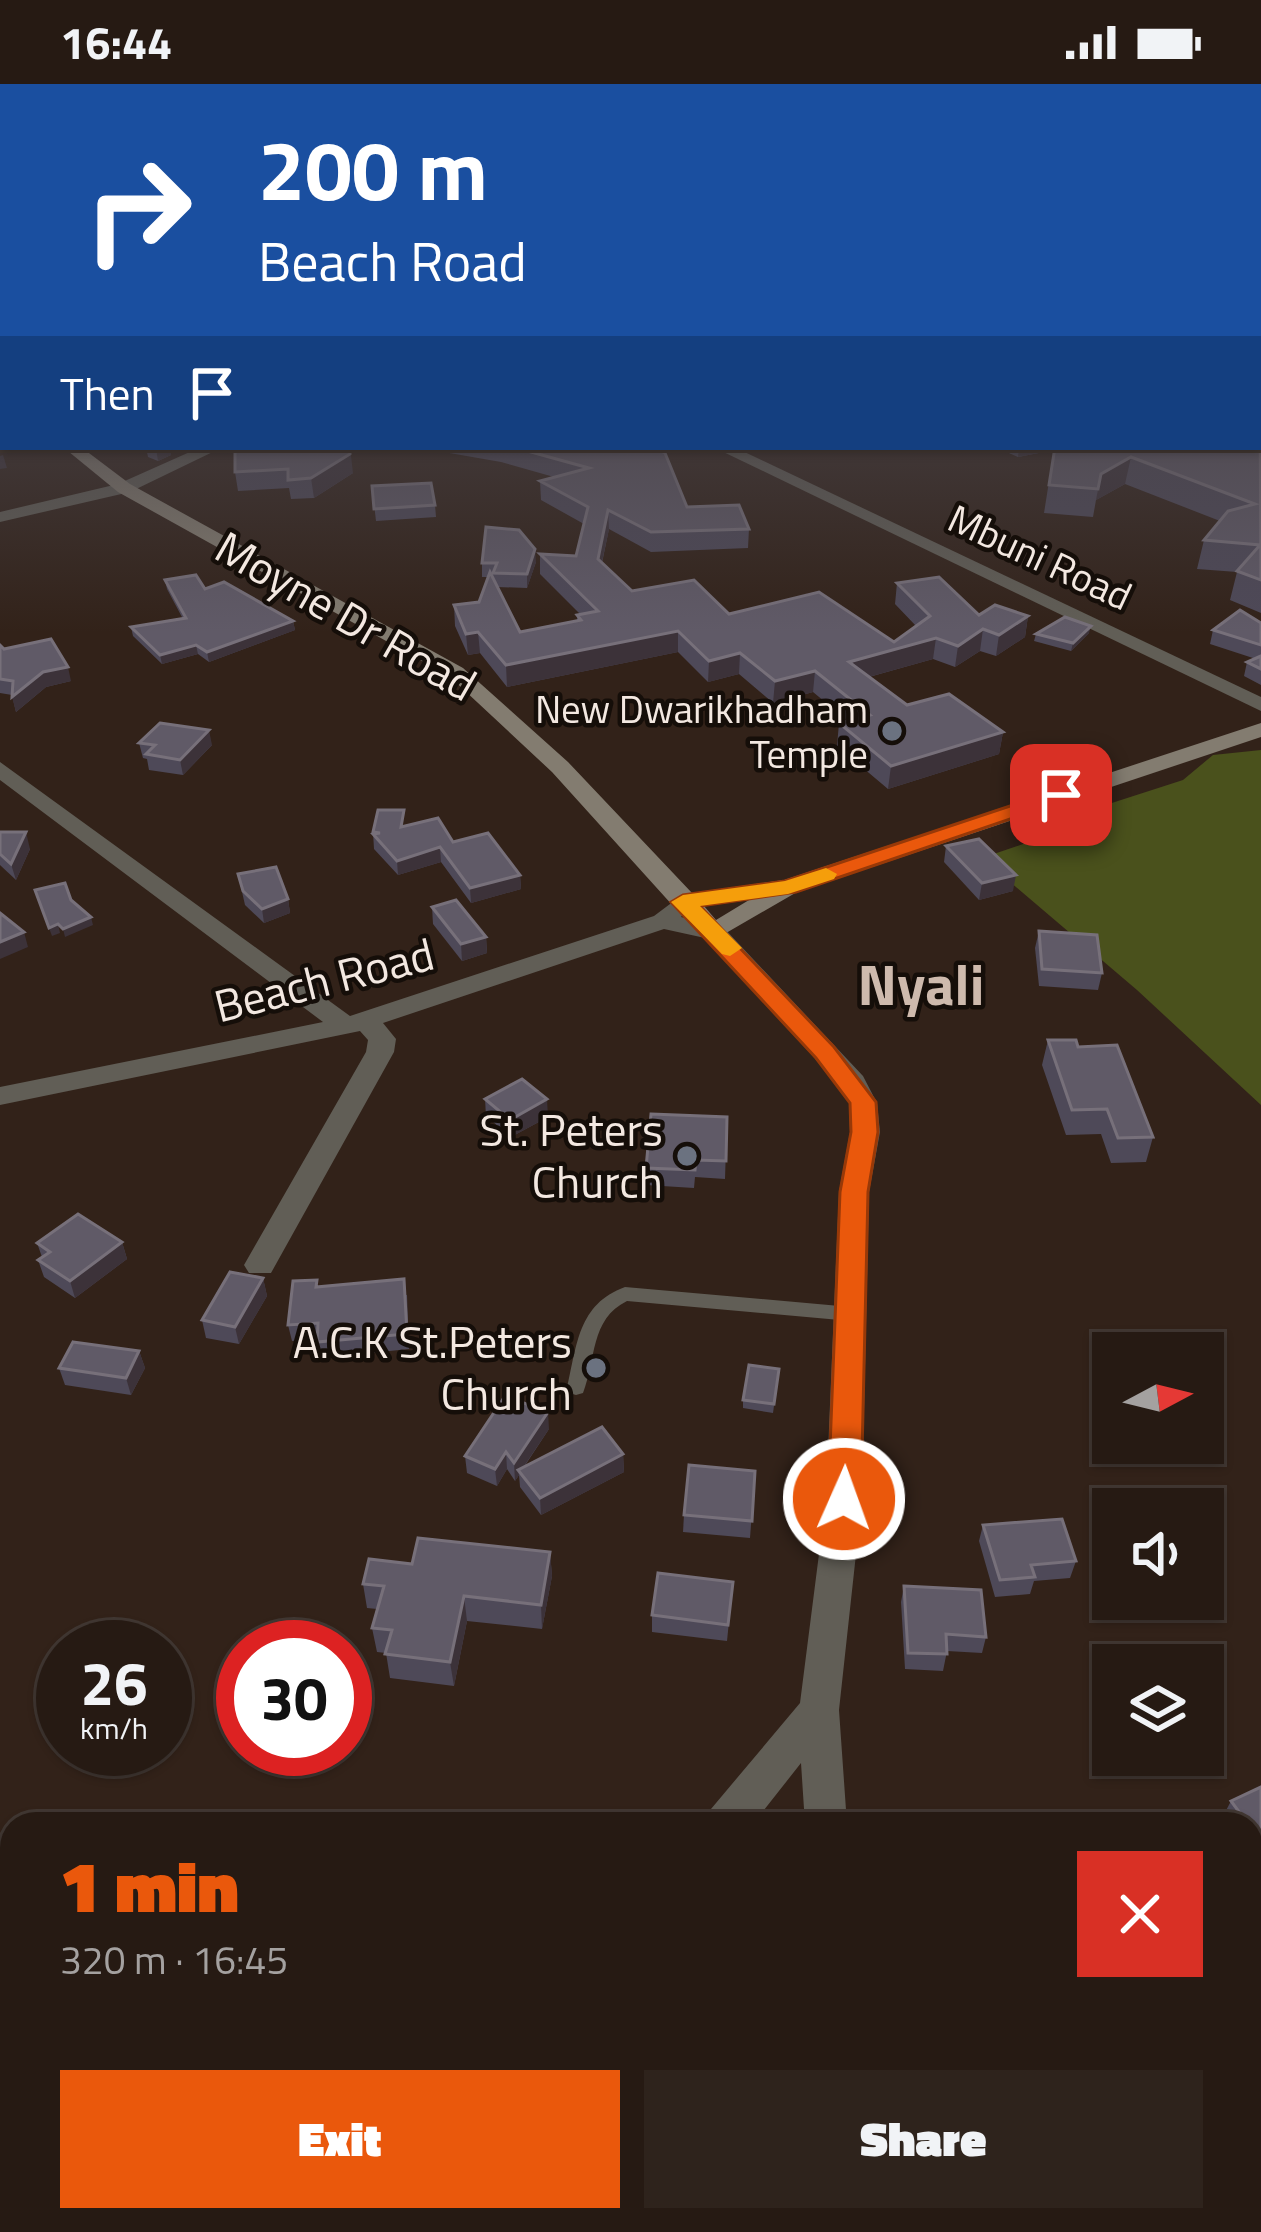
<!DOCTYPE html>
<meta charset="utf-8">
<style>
body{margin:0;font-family:"Titillium Web",sans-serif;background:#2e231c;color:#f1f3f6;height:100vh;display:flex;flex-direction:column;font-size:45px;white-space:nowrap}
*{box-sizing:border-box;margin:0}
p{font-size:39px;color:#a4a1a0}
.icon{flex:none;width:66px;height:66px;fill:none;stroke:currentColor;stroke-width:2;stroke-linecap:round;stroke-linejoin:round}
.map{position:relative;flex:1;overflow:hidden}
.drawer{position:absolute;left:0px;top:1728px;width:1263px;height:420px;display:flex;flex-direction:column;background:#261a13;border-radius:36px 36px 0 0;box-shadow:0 3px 9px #0004,0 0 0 3px #423833}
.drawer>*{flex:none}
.banner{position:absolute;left:0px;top:0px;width:1263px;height:366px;box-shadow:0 3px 9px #0004,0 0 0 3px #423833;background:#1a4fa0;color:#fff;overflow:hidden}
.needle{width:78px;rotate:83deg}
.fabs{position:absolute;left:1092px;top:1248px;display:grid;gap:24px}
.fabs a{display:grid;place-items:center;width:132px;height:132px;border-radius:0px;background:#261a13;box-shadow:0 3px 9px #0004,0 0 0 3px #423833;font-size:60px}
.speed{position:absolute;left:36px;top:1536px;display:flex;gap:24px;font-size:60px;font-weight:700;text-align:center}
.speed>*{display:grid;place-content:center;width:156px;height:156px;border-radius:50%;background:#261a13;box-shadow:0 3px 9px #0004,0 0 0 3px #423833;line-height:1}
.speed small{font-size:30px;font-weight:400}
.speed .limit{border:18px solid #d22;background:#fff;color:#111}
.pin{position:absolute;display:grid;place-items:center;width:102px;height:102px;color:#fff;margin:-51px;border-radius:24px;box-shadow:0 6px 18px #0006}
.me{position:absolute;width:132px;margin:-66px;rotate:2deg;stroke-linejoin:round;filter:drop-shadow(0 0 9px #0008)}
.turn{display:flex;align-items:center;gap:42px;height:252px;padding:0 60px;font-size:54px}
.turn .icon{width:156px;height:156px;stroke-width:2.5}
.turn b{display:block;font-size:84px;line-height:102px}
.then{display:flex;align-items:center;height:114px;padding:0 60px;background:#0003;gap:24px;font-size:45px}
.round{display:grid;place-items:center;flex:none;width:126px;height:126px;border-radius:0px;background:#2e231c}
.headline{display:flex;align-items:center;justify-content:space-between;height:204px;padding:0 60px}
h1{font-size:72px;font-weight:800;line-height:90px;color:#ea580c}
.primary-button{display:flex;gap:24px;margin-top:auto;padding:24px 60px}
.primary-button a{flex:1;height:138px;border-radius:0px;background:#ea580c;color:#fff;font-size:48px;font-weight:800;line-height:138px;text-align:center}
.primary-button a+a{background:#2e231c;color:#f1f3f6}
.status{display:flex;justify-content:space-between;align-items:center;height:84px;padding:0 60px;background:#261a13;direction:ltr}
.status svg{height:33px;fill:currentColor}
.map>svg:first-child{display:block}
.green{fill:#4a511c}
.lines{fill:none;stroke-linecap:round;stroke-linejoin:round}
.lane{fill:#615e56;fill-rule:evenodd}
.street{fill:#615e56;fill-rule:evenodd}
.secondary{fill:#837c70;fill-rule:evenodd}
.wall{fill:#4e4958}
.shaded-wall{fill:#3c3239}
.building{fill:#605a67;stroke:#77707a;stroke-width:3}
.route{fill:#ea580c;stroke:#983908;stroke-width:3}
.slow{fill:#f59e0b}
.worship-dot{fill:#6b7280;stroke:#150e09;stroke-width:4.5}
.labels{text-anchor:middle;stroke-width:9;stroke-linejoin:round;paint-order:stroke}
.far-street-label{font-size:39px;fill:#f3e8e1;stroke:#150e09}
.far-poi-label{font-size:39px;fill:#f3e8e1;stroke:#150e09;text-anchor:end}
.street-label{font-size:45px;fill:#f3e8e1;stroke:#150e09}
.poi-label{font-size:45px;fill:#f3e8e1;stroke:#150e09;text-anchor:end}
.district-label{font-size:57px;font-weight:bold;fill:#cebaad;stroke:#150e09}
</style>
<div class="status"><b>16:44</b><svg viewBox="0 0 49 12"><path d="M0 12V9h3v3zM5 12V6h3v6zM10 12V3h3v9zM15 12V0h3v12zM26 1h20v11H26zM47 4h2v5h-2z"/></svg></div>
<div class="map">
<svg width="1261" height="2148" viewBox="0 0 1261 2148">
<rect width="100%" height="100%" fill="#322219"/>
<!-- green -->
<path class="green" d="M1261,666V1021L1137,906L982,774L1026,759L1025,747L1183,696L1213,671Z"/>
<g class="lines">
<!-- lane -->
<g class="lane">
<rect x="1260" y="305" width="1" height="6"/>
<path d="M625,1203L851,1223L857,1225L860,1230L857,1235L851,1237L627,1217C590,1235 596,1276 583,1309L576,1311L569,1309L567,1304C577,1261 578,1220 625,1203Z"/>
</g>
<!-- street -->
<g class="street">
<rect x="0" y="338" width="3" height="10"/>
<path d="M201,363H223L130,408L0,438V428L118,400Z"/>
<path d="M713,363H734L1261,613V627Z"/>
<path d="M0,678L350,932L654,832L678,814L691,822L681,833L723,843L863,992L877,1019L880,1048L869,1108L862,1415L839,1626L847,1740H805L801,1679L753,1740H705L711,1725L800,1619L826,1415L839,1108L850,1048L849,1019L841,1003L705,854L664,845L383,939L396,955L394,968L271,1189H249L244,1181L366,968L368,956L360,947L0,1021V1003L323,938L0,696Z"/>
<path d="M12,2106V2136H35L30,2148H0V2111Z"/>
<path d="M904,2136H954L958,2148H908Z"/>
</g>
<!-- secondary -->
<g class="secondary">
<path d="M0,302L3,303V314L0,313Z"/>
<path d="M63,363H81L130,400L463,584L568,678L692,809L784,796L1261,639V653L797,808L714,856L705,853L674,823L552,688L449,592L118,408ZM749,816L716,836L704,822Z"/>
</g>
</g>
<!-- wall -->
<g class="wall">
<path d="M1261,317V529L1230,516L1237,488L1197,485L1204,456L1220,437L1125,400L1096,416L1093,433L1044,429L1054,366L1018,373L995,363H1260Z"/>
<path d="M146,363H171V371L158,377L148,373Z"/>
<path d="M375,363H409L402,367Z"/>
<path d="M415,363H654L687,423L749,445L748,464L651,468L609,445L602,479L632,507L729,530L894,558L916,542L895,520L897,499L979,531L1028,532L1025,553L996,572L980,567L955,583L933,575L869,593L907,621L1003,648L999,670L888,705L837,662L839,639L848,637L813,608L773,619L739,590L708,598L678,568L507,603L480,569L468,571L455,542L454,521L479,518L489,493H482V479L536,478L527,504L497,503L520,548L577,537V531H581L540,490V470L576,472L584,440L541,416L540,397L554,393L501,378Z"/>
<path d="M235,364L353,389L314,414L291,415L289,404L238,407L235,388Z"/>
<path d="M372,402L435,421L436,433L376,437Z"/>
<path d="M165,496L205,505L293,537L295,546L209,578L198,570L162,580L133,552L131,543L183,535L167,505Z"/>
<path d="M1261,539V601L1244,592L1247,578L1256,575L1210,560L1213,546Z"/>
<path d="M1089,549L1071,567L1034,557L1036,550Z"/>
<path d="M0,561L4,565L71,597L46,603L16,628L12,611L0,609Z"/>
<path d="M139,659L212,661L183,691L149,686L147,675L143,674Z"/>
<path d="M405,742L453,758L520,791L521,805L471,819L441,778L398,791L374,765L373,748Z"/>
<path d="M0,748L30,765L16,796L0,781Z"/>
<path d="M946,762L1013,807L979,816L944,778Z"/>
<path d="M238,790L288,815L290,829L264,839L245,821Z"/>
<path d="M432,823L486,853L487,869L462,877L433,840Z"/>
<path d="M1039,847L1102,889L1098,906L1039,902L1035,864Z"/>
<path d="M1048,956L1078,963L1153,1053L1146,1078L1111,1079L1101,1050L1066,1051L1042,981Z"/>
<path d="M485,1015L548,1033L511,1053L486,1032Z"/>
<path d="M727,1033L725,1095L695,1093L694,1104L646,1101V1084Z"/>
<path d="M122,1158L127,1175L75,1214L44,1193L38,1176L42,1173L37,1159Z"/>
<path d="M263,1194L267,1212L239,1260L206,1254L202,1236Z"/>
<path d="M318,1203L407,1211L409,1265L321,1274L317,1255L292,1257L288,1241Z"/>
<path d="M139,1267L145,1284L131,1311L65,1301L59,1284Z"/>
<path d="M779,1285L773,1329L743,1324V1316Z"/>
<path d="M549,1345L524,1383L623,1370L624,1388L541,1431L520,1403L519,1391L515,1397L507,1385L497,1402L467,1389L465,1372Z"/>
<path d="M755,1387L750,1454L683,1448L684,1431Z"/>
<path d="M983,1441L1076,1477L1070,1494L1034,1497L1030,1510L995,1513L979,1457Z"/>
<path d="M550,1468L552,1492L542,1545L467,1537L454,1602L390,1594L386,1569L377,1568L372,1544L377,1525L367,1524L363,1500L412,1480Z"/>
<path d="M733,1498L727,1557L652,1548V1531Z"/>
<path d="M904,1502L986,1553L982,1569L947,1567L943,1587L905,1585L901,1518Z"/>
<path d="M1261,1703V1796L1251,1782V1740H1222L1220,1738L1231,1717Z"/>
</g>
<!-- shaded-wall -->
<g class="shaded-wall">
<path d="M159,363H171V371L158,377L156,364Z"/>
<path d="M350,363L353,389L314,414L311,394Z"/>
<path d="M1019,363H1055L1054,366L1018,373Z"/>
<path d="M3,371L7,384L0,385V372Z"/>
<path d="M1131,373L1125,400L1096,416L1101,390Z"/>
<path d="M608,426L609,445L598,496V475Z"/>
<path d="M535,465L536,478L527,504V490Z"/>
<path d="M1028,532L1025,553L996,572L999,551Z"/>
<path d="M293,537L295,546L209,578L207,568Z"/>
<path d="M1091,542L1089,549L1071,567L1073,559Z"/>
<path d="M983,545L980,567L955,583L958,562Z"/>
<path d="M678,547V568L507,603L506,581Z"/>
<path d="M478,548L480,569L468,571L466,550Z"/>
<path d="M936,554L933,575L847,599L849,578Z"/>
<path d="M196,561L198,570L162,580L160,571Z"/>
<path d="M740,569L739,590L708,598L709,577Z"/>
<path d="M68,583L71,597L46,603L16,628L12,613L43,588Z"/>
<path d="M815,587L813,608L773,619L775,597Z"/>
<path d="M209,646L212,661L183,691L180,676Z"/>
<path d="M1003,648L999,670L888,705L891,682Z"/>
<path d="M26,748L30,765L16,796L11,780Z"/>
<path d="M440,763L441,778L398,791L397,777Z"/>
<path d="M520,791L521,805L471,819L470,804Z"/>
<path d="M1016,791L1013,807L979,816L982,799Z"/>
<path d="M288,815L290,829L264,839L262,825Z"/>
<path d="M91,833L93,841L65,853L63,845Z"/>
<path d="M58,840L60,849L52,852L49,844Z"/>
<path d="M24,848L28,863L0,875V858Z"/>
<path d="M486,853L487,869L462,877L461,860Z"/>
<path d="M547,1015L548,1033L511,1053L510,1036Z"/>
<path d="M122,1158L127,1175L75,1214L70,1197Z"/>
<path d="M263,1194L267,1212L239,1260L235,1243Z"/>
<path d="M139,1267L145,1284L131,1311L126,1294Z"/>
<path d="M548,1328L549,1345L520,1388L518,1386L519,1391L515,1397L514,1379Z"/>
<path d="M506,1368L507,1385L497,1402L495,1385Z"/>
<path d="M623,1370L624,1388L541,1431L540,1414Z"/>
<path d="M550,1468L552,1492L542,1545L541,1521Z"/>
<path d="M464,1512L467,1537L454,1602L450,1578Z"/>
<path d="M181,2136H191V2148H180Z"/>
</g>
<!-- building -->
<g class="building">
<path d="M1260,316L1261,496L1237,487L1260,461L1204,456L1228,427L1255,420L1131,373L1101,390L1098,405L1049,401L1055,363H1260Z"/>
<path d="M238,363H350V370L311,394L288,396V385L235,388V364Z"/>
<path d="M513,363H654L665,369L687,423L739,421L749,445L651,448L608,426L598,475L632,507L694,496L729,530L819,508L894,558L930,532L897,499L939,493L979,531L995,521L1028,532L999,551L983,545L958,562L936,554L849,578L907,621L949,610L1003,648L891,682L839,639L870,631L815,587L775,597L740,569L709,577L678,547L506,581L478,548L466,550L454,521L479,518L490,488L520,548L581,536L577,531L598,527L540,470L576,472L588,423L540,397L589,384Z"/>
<path d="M431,399L435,421L374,425L372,402Z"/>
<path d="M486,443L519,446L535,465L527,490L493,489L497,479H482Z"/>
<path d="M196,491L205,505L224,498L293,537L207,568L196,561L160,571L131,543L186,534L165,496Z"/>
<path d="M1240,526L1261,539V561L1213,546Z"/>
<path d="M1065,533L1091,542L1073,559L1036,550Z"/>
<path d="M51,555L68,583L43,588L12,613L13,597L0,595V561L4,565Z"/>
<path d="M1261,572V585L1247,578Z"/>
<path d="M160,639L209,646L180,676L146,670L155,661L139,659Z"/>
<path d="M378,726H404L401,743L438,734L453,758L488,749L520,791L470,804L440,763L397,777L373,750L380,749L373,748Z"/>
<path d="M0,748H26L11,780L0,770Z"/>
<path d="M979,755L1016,791L982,799L946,762Z"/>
<path d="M276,783L288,815L262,825L243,807L238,790Z"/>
<path d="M65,799L71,816L91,833L63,845L58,840L49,844L35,806Z"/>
<path d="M456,816L486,853L461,860L432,823Z"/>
<path d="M0,829L24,848L0,858Z"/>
<path d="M1039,847L1097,851L1102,889L1042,885Z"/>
<path d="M1048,956H1076L1078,963L1117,961L1153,1053L1118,1054L1107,1025L1072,1026Z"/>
<path d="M522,995L547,1015L510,1036L485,1015Z"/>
<path d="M651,1030L727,1033L726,1077L696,1076L695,1086L646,1084Z"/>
<path d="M78,1130L122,1158L70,1197L38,1176L50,1168L37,1159Z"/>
<path d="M230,1188L263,1194L235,1243L202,1236Z"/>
<path d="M404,1195L407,1250L317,1258L318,1239L288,1241L293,1197L317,1196L316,1203Z"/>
<path d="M73,1258L139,1267L126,1294L59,1284Z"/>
<path d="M749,1281L779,1285L774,1320L743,1316Z"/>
<path d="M505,1312L548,1328L514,1379L506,1368L495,1385L465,1372Z"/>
<path d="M602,1343L623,1370L540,1414L518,1386Z"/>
<path d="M689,1381L755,1387L752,1437L684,1431Z"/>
<path d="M1062,1435L1076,1477L1031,1481L1035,1493L1000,1496L983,1441Z"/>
<path d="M418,1454L550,1468L541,1521L464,1512L450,1578L385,1570L392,1546L372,1544L384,1502L363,1500L369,1475L412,1480Z"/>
<path d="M658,1489L733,1498L728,1541L652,1531Z"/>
<path d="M904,1502L981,1506L986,1553L946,1550L947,1570L908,1569Z"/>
<path d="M1261,1703V1758L1251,1744V1740H1248L1231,1717Z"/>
<path d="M1261,1965V2021L1251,2027V1971Z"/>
<path d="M91,2136H181L180,2148H91Z"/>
<path d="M383,2136H435L436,2148H384Z"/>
<path d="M605,2136H647V2144L712,2142L711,2136H794L795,2148H602L605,2147Z"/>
</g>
<!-- sky -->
<linearGradient id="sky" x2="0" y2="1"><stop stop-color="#1c130e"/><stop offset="0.45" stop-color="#494449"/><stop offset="1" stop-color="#494449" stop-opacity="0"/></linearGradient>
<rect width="1261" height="548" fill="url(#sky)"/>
<!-- route -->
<path class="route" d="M1061,705L1069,707V715L796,808L700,822L834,963L876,1018L878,1048L868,1108L861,1415L856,1425L844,1429L832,1425L828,1415L840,1108L851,1048L850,1019L816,974L671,818L683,811L785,797Z"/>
<!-- slow -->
<path class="slow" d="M826,784L837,790L834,795L788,810L700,822L742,864L730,872L722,870L671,818L683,811L785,797Z"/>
<!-- markers -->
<g class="worship-dot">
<circle cx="892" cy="647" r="12"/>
<circle cx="687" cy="1072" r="12"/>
<circle cx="596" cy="1284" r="12"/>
</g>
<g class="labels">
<!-- far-street labels -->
<g class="far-street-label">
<text transform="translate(1040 473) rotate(25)" y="14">Mbuni Road</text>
</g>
<!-- far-poi labels -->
<g class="far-poi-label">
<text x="868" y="639">New Dwarikhadham<tspan x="868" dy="45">Temple</tspan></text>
</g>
<!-- street labels -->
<g class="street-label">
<text transform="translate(346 532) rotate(30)" y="16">Moyne Dr Road</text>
<text transform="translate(324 896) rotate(-14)" y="16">Beach Road</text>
</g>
<!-- poi labels -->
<g class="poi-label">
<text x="663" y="1062">St. Peters<tspan x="663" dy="52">Church</tspan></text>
<text x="572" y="1274">A.C.K St.Peters<tspan x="572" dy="52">Church</tspan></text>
</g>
<!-- district labels -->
<g class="district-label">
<text x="921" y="921">Nyali</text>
</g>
</g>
</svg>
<div class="fabs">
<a><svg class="needle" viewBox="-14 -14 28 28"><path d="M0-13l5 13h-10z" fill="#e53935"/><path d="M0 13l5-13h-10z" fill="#a4a1a0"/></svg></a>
<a><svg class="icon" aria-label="sound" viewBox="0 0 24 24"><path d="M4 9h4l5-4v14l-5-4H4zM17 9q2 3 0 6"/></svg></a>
<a><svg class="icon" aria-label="layers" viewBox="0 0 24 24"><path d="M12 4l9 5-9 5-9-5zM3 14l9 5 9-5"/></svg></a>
</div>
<div class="speed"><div>26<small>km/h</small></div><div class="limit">30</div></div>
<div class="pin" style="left:1061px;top:711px;background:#d93025"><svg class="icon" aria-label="arrive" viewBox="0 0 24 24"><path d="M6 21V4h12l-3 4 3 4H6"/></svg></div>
<svg class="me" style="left:844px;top:1415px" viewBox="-20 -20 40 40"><circle r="17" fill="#ea580c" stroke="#fff" stroke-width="3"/><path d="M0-11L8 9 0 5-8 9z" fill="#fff"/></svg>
<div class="banner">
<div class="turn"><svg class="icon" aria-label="right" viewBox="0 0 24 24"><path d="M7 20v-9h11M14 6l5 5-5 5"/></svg><div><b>200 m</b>Beach Road</div></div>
<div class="then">Then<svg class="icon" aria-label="arrive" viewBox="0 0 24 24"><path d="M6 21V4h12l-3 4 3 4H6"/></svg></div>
</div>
<section class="drawer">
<div class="headline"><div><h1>1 min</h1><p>320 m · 16:45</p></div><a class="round" style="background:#d93025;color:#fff"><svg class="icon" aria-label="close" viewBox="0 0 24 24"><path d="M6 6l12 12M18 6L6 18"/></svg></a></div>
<div class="primary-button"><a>Exit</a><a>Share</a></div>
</section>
</div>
